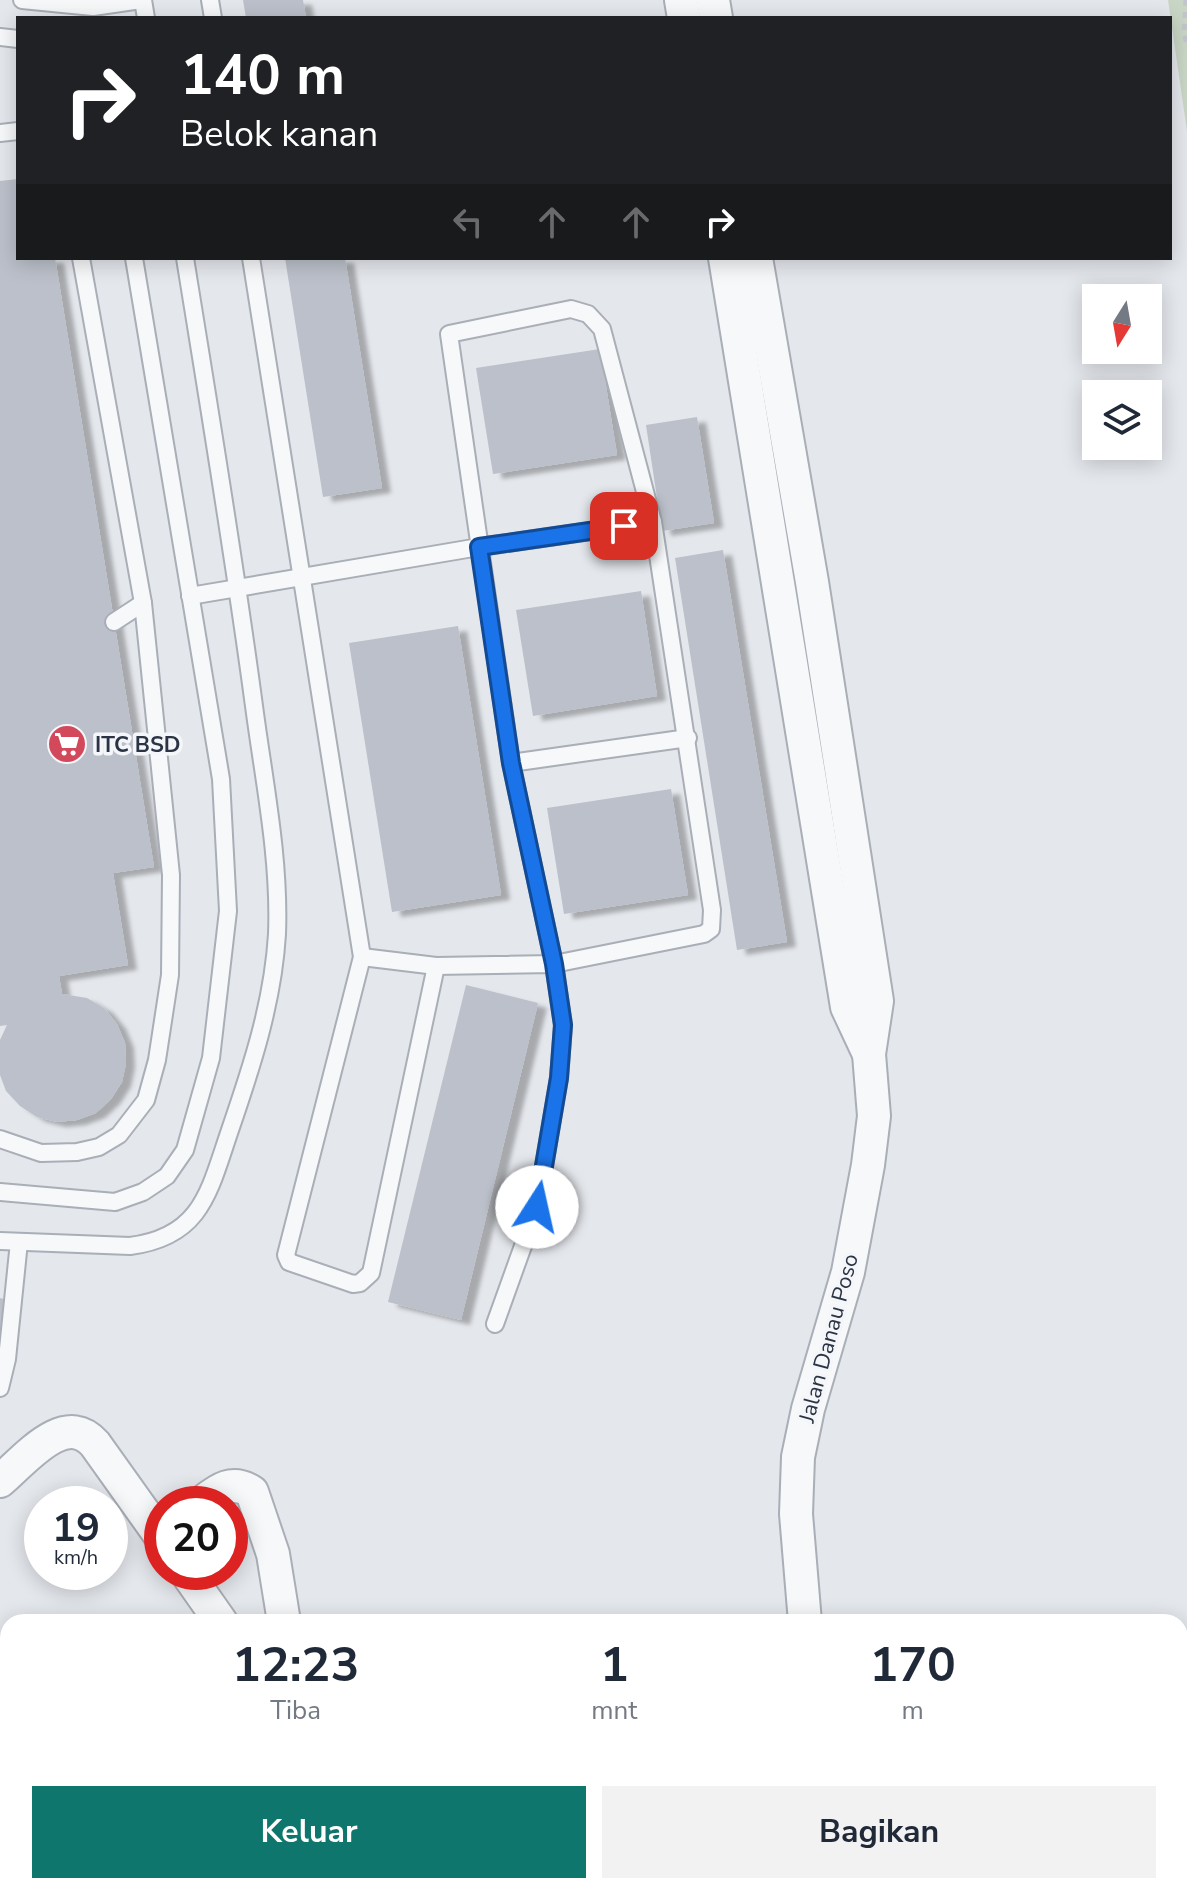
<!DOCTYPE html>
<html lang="id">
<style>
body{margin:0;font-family:"Nunito Sans",sans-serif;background:#f2f2f3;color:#1f2937;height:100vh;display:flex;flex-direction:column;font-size:30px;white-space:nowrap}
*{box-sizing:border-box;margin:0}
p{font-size:26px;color:#747a83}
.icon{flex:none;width:44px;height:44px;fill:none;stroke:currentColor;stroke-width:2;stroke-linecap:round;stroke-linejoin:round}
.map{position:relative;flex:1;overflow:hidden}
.details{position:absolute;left:0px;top:1614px;width:1188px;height:280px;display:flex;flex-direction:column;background:#fff;border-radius:24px 24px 0 0;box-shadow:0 4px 20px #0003}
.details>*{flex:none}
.top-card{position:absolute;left:16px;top:16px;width:1156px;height:244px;border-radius:0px;box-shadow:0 4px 20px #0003;background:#202124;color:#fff;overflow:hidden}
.needle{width:52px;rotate:191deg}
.fabs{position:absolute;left:1082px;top:284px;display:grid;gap:16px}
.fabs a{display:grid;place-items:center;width:80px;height:80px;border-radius:0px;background:#fff;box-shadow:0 4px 20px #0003;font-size:40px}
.speed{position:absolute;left:24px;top:1486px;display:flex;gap:16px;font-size:40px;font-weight:700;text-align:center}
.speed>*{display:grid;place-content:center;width:104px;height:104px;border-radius:50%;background:#fff;box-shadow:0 4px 20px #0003;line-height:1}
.speed small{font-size:20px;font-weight:400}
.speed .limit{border:12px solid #d22;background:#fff;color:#111}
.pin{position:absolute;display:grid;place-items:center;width:68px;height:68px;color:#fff;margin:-34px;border-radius:16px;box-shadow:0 4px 12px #0006}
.me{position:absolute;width:88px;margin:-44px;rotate:10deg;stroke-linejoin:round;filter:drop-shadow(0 0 6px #0008)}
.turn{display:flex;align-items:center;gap:28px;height:168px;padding:0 32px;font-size:36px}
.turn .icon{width:104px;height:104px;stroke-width:2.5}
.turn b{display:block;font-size:56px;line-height:68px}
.lanes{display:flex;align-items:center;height:76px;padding:0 32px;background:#0003;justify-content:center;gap:40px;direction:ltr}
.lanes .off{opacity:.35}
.eta{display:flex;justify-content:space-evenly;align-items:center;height:136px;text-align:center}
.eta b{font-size:48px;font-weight:700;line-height:56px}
.primary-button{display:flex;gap:16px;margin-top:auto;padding:16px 32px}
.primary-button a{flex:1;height:92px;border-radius:0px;background:#0f766e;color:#fff;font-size:32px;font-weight:700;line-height:92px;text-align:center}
.primary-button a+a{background:#f2f2f3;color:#1f2937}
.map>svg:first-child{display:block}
.green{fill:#c9d6c5}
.building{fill:#bbc0ca;filter:url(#shadow)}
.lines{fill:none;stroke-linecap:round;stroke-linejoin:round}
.lane-casing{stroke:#a9aeb7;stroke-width:20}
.street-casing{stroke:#a9aeb7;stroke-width:36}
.path{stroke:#c2c5cb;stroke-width:5;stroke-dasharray:6 6;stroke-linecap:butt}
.lane{stroke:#f7f8fa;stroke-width:16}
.street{stroke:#f7f8fa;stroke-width:32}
.route-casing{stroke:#114b97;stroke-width:20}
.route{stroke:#1a73e8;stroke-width:14}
.labels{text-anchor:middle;stroke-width:7;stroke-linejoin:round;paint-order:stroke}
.poi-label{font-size:22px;font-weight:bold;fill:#2b3445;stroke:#f4f6f9;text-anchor:start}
.street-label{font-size:22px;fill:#2b3445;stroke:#f4f6f9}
</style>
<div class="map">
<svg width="1187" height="1894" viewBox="0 0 1187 1894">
<defs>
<filter id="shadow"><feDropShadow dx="9" dy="5" stdDeviation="2" flood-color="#0004"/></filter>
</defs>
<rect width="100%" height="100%" fill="#e4e7ec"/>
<!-- green -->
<g class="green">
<path d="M1168,0H1187V131Z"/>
<path d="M1187,1633V1894H1107V1886H1180V1640Z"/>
</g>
<!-- building -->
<g class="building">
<path d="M243,0H303L306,18H246Z"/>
<path d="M18,179V258H55L154,867L113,873L128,965L59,976L62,994L87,998L104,1008L117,1024L125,1043L126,1063L122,1082L111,1099L96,1113L77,1120L57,1122L37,1117L20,1106L6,1091L0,1075V1040L7,1025L0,1026V181Z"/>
<path d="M285,258H345L382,488L323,497Z"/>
<path d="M600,349L617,455L493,474L476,368Z"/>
<path d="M697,417L714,523L662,531L646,425Z"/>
<path d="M723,550L787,942L737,950L675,558Z"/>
<path d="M641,591L657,696L533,716L516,610Z"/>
<path d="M458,626L501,895L392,912L349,643Z"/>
<path d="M671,789L688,895L564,914L547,808Z"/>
<path d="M466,985L538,1003L461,1320L388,1302Z"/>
<path d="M0,1298L7,1300L2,1329H0Z"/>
</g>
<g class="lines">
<defs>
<g id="lane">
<path d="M22,0L93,7L141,0"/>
<path d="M143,0L146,18"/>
<path d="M210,0L213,18"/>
<path d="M0,37L18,39"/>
<path d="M0,133L18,131"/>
<path d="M251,258L362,957L286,1255L289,1262L353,1284L360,1283L371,1273L436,966"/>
<path d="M190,596L479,547L653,522"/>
<path d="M114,622L143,603"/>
<path d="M511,763L688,738"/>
<path d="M362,957L436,966L554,964L704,934L711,929L712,910L653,522L602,329L588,314L571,309L449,334L511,763L554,964L563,1025L559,1078L537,1207L495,1324"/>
<path d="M0,1139L41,1153L77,1152L99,1147L119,1135L146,1100L157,1060L170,975L171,875L143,603L81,258"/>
<path d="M0,1192L115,1202L143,1192L167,1176L185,1150L211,1058L228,911L221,779L134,258"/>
<path d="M0,1241L130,1246C201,1237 209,1192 229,1133C251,1069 273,1003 277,934C280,858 264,782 254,706C234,556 209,407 185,258"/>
<path d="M0,1388L7,1359L19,1242"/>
</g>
<g id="street">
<path d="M681,0L684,18"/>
<path d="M713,0L716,18"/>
<path d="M725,258L847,1007L869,1054"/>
<path d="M756,258L812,582L877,1001L869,1054L874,1116L868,1165L848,1272L808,1409L798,1457L796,1514L805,1622"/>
<path d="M0,1481C25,1460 65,1409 95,1444L162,1538"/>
<path d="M200,1504C217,1491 231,1478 252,1492L273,1554L284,1622"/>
<path d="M186,1572L221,1622"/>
<path d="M941,1886L947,1894"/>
<path d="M40,1894L52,1886"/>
</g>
</defs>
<!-- lane casing -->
<use href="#lane" class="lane-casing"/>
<!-- street casing -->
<use href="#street" class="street-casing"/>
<!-- path -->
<g class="path">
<path d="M1186,0L1184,33L1187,44"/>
<path d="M1180,1670L1187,1659"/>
<path d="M1127,1886L1133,1894"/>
</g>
<!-- lane -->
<use href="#lane" class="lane"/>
<!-- street -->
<use href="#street" class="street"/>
</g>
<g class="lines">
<defs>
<path id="route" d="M537,1207L559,1078L563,1025L554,964L511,763L479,547L624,526"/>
</defs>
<!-- route casing -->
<use href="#route" class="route-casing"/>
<!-- route -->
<use href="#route" class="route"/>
</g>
<!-- icons -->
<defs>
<symbol id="supermarket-disc" viewBox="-11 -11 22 22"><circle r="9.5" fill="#d1495b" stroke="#f4f6f9"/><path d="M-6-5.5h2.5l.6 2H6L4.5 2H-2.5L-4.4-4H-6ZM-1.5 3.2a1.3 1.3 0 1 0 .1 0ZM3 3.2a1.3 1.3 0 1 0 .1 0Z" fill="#fff"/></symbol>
</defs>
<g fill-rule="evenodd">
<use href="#supermarket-disc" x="45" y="722" width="44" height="44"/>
</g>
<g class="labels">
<!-- poi labels -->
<g class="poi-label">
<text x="95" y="752">ITC BSD</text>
</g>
<!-- street labels -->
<g class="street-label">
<text transform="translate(828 1338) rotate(-75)" y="8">Jalan Danau Poso</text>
</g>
</g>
</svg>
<div class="fabs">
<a><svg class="needle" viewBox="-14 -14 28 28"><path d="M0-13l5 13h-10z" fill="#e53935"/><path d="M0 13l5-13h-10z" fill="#747a83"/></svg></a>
<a><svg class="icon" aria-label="layers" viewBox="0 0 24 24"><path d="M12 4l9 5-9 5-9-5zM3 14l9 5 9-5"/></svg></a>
</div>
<div class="speed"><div>19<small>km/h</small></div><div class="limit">20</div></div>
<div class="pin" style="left:624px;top:526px;background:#d93025"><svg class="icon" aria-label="arrive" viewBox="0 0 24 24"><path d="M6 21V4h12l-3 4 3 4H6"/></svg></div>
<svg class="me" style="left:537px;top:1207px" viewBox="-20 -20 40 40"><circle r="19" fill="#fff"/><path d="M0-13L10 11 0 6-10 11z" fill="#1a73e8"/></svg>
<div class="top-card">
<div class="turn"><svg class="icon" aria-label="right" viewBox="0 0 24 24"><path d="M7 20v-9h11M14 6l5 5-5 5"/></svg><div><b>140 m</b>Belok kanan</div></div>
<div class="lanes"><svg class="icon off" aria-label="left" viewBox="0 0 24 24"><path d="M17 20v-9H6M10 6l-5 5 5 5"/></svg><svg class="icon off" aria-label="ahead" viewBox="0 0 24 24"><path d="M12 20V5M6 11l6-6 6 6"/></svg><svg class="icon off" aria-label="ahead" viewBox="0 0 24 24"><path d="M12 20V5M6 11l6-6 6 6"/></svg><svg class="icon" aria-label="right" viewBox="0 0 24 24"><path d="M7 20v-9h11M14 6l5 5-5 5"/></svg></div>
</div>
<section class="details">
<div class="eta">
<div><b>12:23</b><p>Tiba</p></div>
<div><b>1</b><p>mnt</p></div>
<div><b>170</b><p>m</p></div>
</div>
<div class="primary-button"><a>Keluar</a><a>Bagikan</a></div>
</section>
</div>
